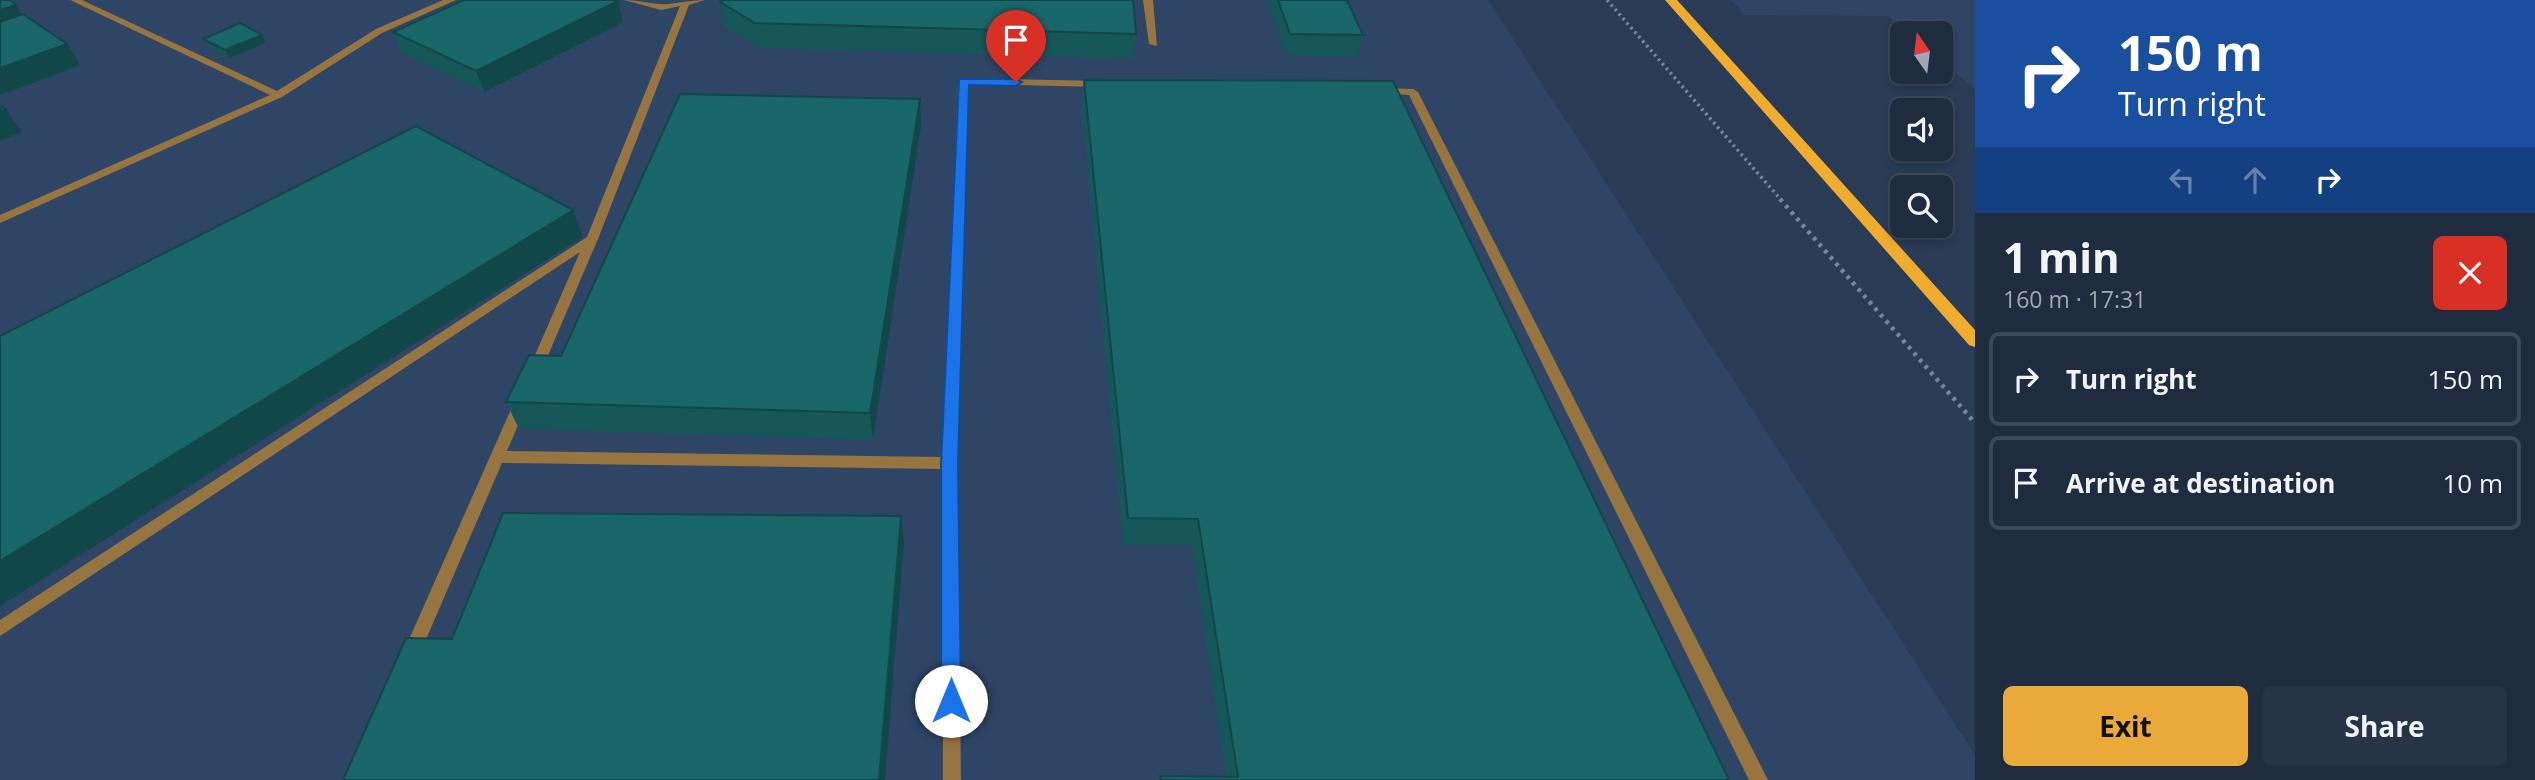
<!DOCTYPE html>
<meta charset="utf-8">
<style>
body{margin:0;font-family:"Open Sans",sans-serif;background:#273447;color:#f1f3f6;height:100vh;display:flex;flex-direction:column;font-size:26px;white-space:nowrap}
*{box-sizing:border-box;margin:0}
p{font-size:23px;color:#a1a7b1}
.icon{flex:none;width:38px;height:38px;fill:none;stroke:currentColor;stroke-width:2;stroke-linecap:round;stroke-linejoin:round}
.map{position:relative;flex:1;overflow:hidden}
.drawer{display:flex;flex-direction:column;background:#1f2c40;width:560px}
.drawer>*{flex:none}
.hud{background:#1a4fa0;color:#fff;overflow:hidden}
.needle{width:46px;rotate:346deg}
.fabs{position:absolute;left:1890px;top:21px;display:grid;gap:14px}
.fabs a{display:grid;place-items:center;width:63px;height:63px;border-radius:10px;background:#1f2c40;box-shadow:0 4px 10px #0003,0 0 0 2px #3c4859;font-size:35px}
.pin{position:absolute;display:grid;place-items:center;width:60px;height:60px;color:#fff;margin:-72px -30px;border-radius:50% 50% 50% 0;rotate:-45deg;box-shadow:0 0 7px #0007}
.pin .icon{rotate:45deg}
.me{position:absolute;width:77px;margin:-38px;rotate:0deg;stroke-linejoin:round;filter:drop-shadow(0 0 5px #0008)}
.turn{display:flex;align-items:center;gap:24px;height:147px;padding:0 28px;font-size:32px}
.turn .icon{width:91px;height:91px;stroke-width:2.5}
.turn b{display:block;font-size:49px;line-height:60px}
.lanes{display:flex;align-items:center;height:66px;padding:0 28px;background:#0003;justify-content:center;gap:35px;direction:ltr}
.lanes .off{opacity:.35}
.round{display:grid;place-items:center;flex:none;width:74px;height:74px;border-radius:10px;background:#273447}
.headline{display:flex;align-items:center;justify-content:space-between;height:119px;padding:0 28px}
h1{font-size:42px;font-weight:700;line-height:52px}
.primary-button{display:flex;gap:14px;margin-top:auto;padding:14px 28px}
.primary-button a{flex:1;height:80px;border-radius:10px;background:#eaaa39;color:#111;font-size:28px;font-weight:700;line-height:80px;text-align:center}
.primary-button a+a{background:#273447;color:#f1f3f6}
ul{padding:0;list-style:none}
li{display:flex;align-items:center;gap:21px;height:94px;margin:0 14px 10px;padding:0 14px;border:4px solid #3c4859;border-radius:10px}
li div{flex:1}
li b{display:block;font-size:26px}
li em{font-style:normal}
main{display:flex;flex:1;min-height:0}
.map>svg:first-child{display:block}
.built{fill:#2f4565}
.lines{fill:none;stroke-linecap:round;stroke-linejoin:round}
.path-far1{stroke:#778599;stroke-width:3.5;stroke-dasharray:2.5 3.5;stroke-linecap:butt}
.path{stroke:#778599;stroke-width:4.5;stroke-dasharray:3.5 5;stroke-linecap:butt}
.lane{fill:#967541;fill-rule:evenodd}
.primary{fill:#f0ac2f;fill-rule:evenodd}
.wall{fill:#165859}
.shaded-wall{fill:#124749}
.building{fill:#196668;stroke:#124749;stroke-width:2}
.route{fill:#1a73e8;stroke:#114b97;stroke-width:2}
</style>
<main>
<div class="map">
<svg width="1975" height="780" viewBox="0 0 1975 780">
<rect width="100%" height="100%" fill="#293b55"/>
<!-- built -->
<g class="built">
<path d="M0,0H1488L1975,755V780H0Z"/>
<path d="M1731,0H1975V89L1941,61V33H1908L1887,16L1745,15Z"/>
</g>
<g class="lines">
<!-- path-far1 -->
<path class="path-far1" d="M1607,0L1782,201"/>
<!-- path -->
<path class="path" d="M1780,199L1975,423"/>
<!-- lane -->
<g class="lane">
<path d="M70,0H82L277,91L376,29L443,0H456L382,33L282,97L0,223V215L270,95Z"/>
<path d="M624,0C637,0 647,3 659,4C672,5 690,0 705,0L689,5L598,239L540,374L535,376L528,371L580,252L0,636V620L587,237L680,6L661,10Z"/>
<path d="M1143,0H1153L1157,46L1149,44Z"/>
<path d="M963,78L1101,81L1106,84L1101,87L968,84L957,463L961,780H943V469L502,463L418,658L412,661L406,658L403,653L516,398H526L528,402L507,451L943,457L958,81Z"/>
<path d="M1380,88L1413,89L1418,92L1768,780H1749L1409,95L1376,93V89Z"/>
</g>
<!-- primary -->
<path class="primary" d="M1665,0H1677L1975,330V347L1969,345Z"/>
</g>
<!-- wall -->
<g class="wall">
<path d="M1267,0H1347L1363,35L1357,57L1286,55Z"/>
<path d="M720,2L1136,34L1133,59L760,48L724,27Z"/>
<path d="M623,22L484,92L402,53L393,32Z"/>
<path d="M203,39L266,43L229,58L208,47Z"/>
<path d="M1084,80L1729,780H1159L1160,776L1226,777L1192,545H1123L1082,105Z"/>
<path d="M920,99L921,126L873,440L519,429L506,402L561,356Z"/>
</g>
<!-- shaded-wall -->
<g class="shaded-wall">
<path d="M618,1L623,22L484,92L476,71Z"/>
<path d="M16,5L26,20L0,29V10Z"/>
<path d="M262,35L266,43L229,58L225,50Z"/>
<path d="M67,44L81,65L0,95V68Z"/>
<path d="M920,99L921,126L873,440L870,413Z"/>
<path d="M6,110L22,132L0,141V112Z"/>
<path d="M573,210L583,237L0,606V561Z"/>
<path d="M901,516L904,542L885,780H879Z"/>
</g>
<!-- building -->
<g class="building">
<path d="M0,0H10L16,5L0,10Z"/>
<path d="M464,0H615L618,1L476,71L393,32Z"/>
<path d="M724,0H1133L1136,34L755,23L720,2Z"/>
<path d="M1278,0H1347L1363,35L1290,34Z"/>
<path d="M23,14L67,44L0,68V22Z"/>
<path d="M240,23L262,35L225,50L203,39Z"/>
<path d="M1084,80L1393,81L1729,780H1161L1160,776L1238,777L1198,519L1128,518Z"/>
<path d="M680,94L920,99L870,413L506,402L529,355L561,356Z"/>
<path d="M0,106L6,110L0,112Z"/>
<path d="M416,126L573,210L0,561V336Z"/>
<path d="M503,513L901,516L879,780H343L406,638L452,639Z"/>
</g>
<!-- route -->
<path class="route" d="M959,79H1016L1022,82L1016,86L969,85L958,463L961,701L959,707L951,710L944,707L941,701V463Z"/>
</svg>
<div class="fabs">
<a><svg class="needle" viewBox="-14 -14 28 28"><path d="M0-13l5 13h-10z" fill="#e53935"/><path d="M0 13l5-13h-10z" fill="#a1a7b1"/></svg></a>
<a><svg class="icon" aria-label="sound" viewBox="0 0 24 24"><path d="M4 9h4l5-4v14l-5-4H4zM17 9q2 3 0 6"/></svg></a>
<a><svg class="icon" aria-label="search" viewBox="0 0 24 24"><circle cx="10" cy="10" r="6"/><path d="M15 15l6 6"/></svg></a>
</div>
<div class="pin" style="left:1016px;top:82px;background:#d93025"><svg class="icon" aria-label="arrive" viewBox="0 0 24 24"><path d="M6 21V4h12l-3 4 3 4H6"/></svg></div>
<svg class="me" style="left:951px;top:701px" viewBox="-20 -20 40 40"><circle r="19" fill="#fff"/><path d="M0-13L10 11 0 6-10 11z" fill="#1a73e8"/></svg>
</div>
<section class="drawer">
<div class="hud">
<div class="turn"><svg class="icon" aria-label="right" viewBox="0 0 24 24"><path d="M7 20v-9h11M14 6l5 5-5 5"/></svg><div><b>150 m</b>Turn right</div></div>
<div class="lanes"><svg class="icon off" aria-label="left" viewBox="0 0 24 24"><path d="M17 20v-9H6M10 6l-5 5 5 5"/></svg><svg class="icon off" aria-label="ahead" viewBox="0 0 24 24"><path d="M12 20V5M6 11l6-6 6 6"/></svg><svg class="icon" aria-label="right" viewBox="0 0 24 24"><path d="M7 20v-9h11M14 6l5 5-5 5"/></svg></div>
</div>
<div class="headline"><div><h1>1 min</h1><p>160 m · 17:31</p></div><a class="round" style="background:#d93025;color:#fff"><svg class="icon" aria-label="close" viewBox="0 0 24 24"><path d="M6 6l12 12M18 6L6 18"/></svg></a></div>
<ul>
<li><svg class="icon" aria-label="right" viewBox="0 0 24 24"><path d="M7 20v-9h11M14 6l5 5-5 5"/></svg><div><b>Turn right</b></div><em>150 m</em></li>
<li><svg class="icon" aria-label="arrive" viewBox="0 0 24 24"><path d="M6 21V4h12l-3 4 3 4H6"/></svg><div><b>Arrive at destination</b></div><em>10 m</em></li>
</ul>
<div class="primary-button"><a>Exit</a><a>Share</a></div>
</section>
</main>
